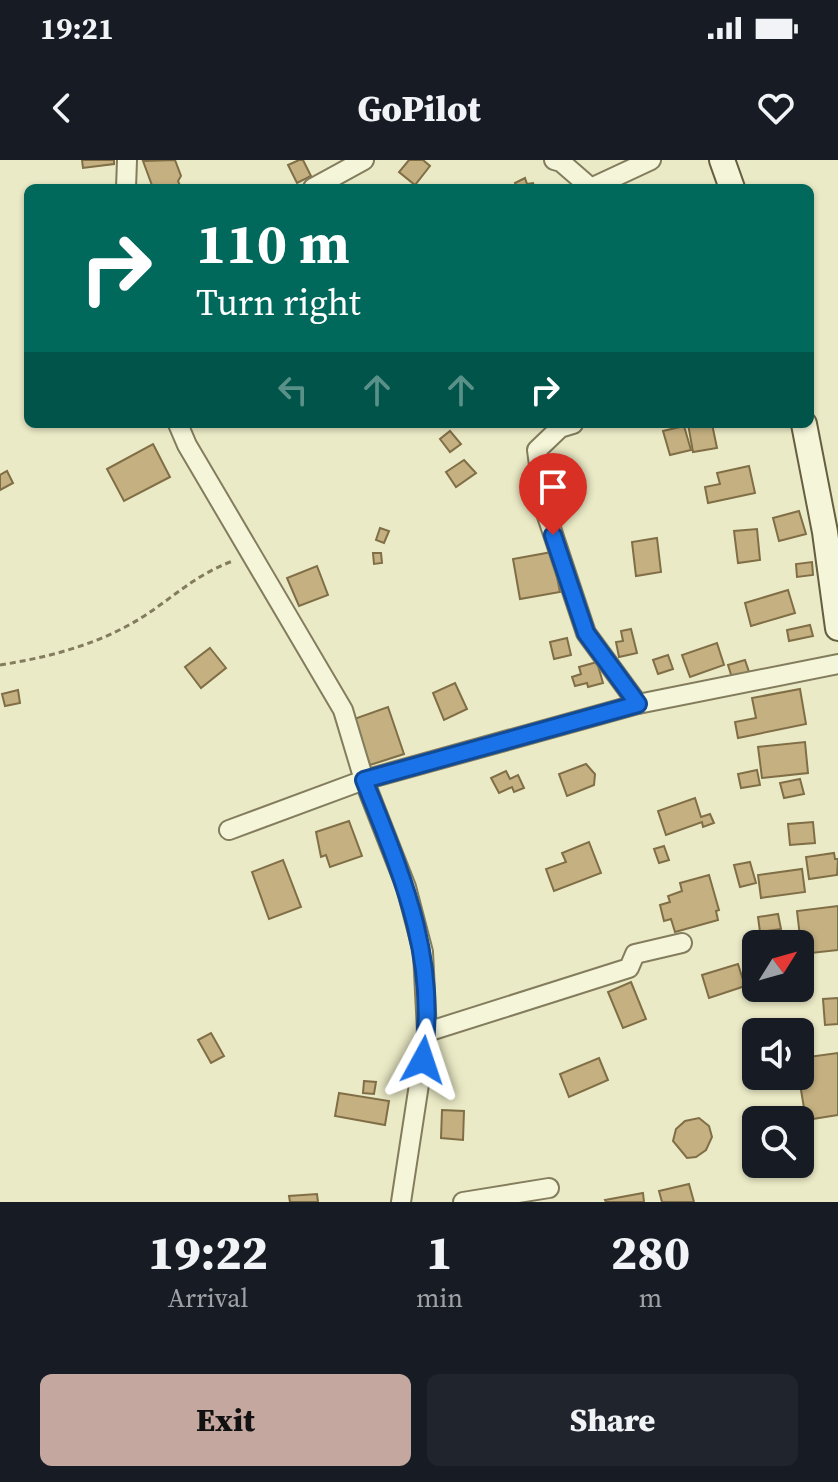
<!DOCTYPE html>
<style>
body{margin:0;font-family:"Source Serif 4",serif;background:#20242c;color:#f1f3f6;height:100vh;display:flex;flex-direction:column;font-size:30px;white-space:nowrap}
*{box-sizing:border-box;margin:0}
p{font-size:26px;color:#9ea1a6}
.icon{flex:none;width:44px;height:44px;fill:none;stroke:currentColor;stroke-width:2;stroke-linecap:round;stroke-linejoin:round}
.map{position:relative;height:1042px;overflow:hidden}
.panel{display:flex;flex-direction:column;background:#171b24;flex:1}
.panel>*{flex:none}
.hud{position:absolute;left:24px;top:24px;width:790px;height:244px;border-radius:12px;box-shadow:0 2px 6px #0004;background:#00695c;color:#fff;overflow:hidden}
.needle{width:52px;rotate:53deg}
.tools{position:absolute;left:742px;top:770px;display:grid;gap:16px}
.tools a{display:grid;place-items:center;width:72px;height:72px;border-radius:12px;background:#171b24;box-shadow:0 2px 6px #0004;font-size:40px}
.pin{position:absolute;display:grid;place-items:center;width:68px;height:68px;color:#fff;margin:-82px -34px;border-radius:50% 50% 50% 0;rotate:-45deg;box-shadow:0 0 8px #0007}
.pin .icon{rotate:45deg}
.me{position:absolute;width:88px;margin:-44px;rotate:5deg;stroke-linejoin:round;filter:drop-shadow(0 0 6px #0008)}
.turn{display:flex;align-items:center;gap:28px;height:168px;padding:0 40px;font-size:36px}
.turn .icon{width:104px;height:104px;stroke-width:2.5}
.turn b{display:block;font-size:56px;line-height:68px}
.lanes{display:flex;align-items:center;height:76px;padding:0 40px;background:#0003;justify-content:center;gap:40px;direction:ltr}
.lanes .off{opacity:.35}
.eta{display:flex;justify-content:space-evenly;align-items:center;height:136px;text-align:center}
.eta b{font-size:48px;font-weight:800;line-height:56px}
.action{display:flex;gap:16px;margin-top:auto;padding:16px 40px}
.action a{flex:1;height:92px;border-radius:12px;background:#c4a89f;color:#111;font-size:32px;font-weight:800;line-height:92px;text-align:center}
.action a+a{background:#20242c;color:#f1f3f6}
.status{display:flex;justify-content:space-between;align-items:center;height:56px;padding:0 40px;background:#171b24;direction:ltr}
.status svg{height:22px;fill:currentColor}
header{display:flex;justify-content:space-between;align-items:center;height:104px;padding:0 40px;background:#171b24;font-size:36px;font-weight:800}
.map>svg:first-child{display:block}
.building{fill:#c4b080;stroke:#806e46;stroke-width:2}
.lines{fill:none;stroke-linecap:round;stroke-linejoin:round}
.street-casing{stroke:#837d5e;stroke-width:22}
.secondary-casing{stroke:#655e41;stroke-width:28}
.path{stroke:#837d5e;stroke-width:3;stroke-dasharray:6 4;stroke-linecap:butt}
.street{stroke:#f5f5d9;stroke-width:18}
.secondary{stroke:#f5f5d9;stroke-width:24}
.route-casing{stroke:#114b97;stroke-width:20}
.route{stroke:#1a73e8;stroke-width:14}
</style>
<div class="status"><b>19:21</b><svg viewBox="0 0 49 12"><path d="M0 12V9h3v3zM5 12V6h3v6zM10 12V3h3v9zM15 12V0h3v12zM26 1h20v11H26zM47 4h2v5h-2z"/></svg></div>
<header><svg class="icon" aria-label="back" viewBox="0 0 24 24"><path d="M15 5l-7 7 7 7"/></svg>GoPilot<svg class="icon" aria-label="heart" viewBox="0 0 24 24"><path d="M12 20l-8-8c-3-5 5-10 8-4 3-6 11-1 8 4z"/></svg></header>
<div class="map">
<svg width="838" height="1042" viewBox="0 0 838 1042">
<rect width="100%" height="100%" fill="#eaeac6"/>
<!-- building -->
<g class="building">
<path d="M82,0H114V4L83,8Z"/>
<path d="M175,0L181,16L178,21L181,28H153L143,1Z"/>
<path d="M299,0H303L311,16L297,23L288,5Z"/>
<path d="M409,0H423L430,6L415,25L399,12Z"/>
<path d="M525,18L527,24L533,23L535,28H517L515,23Z"/>
<path d="M688,264H712L717,288L693,292Z"/>
<path d="M684,266L691,290L670,295L663,271Z"/>
<path d="M450,271L461,284L450,292L440,279Z"/>
<path d="M153,284L170,317L124,341L107,309Z"/>
<path d="M464,300L476,313L456,327L446,312Z"/>
<path d="M749,306L755,333L708,343L705,327L720,324L717,313Z"/>
<path d="M7,311L13,323L0,330V315Z"/>
<path d="M799,351L806,374L779,381L773,358Z"/>
<path d="M380,368L389,371L384,383L376,380Z"/>
<path d="M757,369L760,400L738,403L734,371Z"/>
<path d="M657,378L661,412L636,416L632,382Z"/>
<path d="M552,392L560,432L520,439L513,399Z"/>
<path d="M373,393H381L382,403L374,404Z"/>
<path d="M812,402L813,415L797,417L796,404Z"/>
<path d="M317,406L328,435L299,446L287,418Z"/>
<path d="M788,430L795,453L751,466L745,443Z"/>
<path d="M810,465L813,476L789,481L787,470Z"/>
<path d="M631,469L637,493L619,497L616,482L623,481L621,471Z"/>
<path d="M567,478L571,495L554,499L550,482Z"/>
<path d="M717,483L724,505L690,517L682,495Z"/>
<path d="M210,488L226,508L201,528L185,507Z"/>
<path d="M668,495L673,509L658,514L653,500Z"/>
<path d="M745,500L750,515L733,521L728,505Z"/>
<path d="M597,502L603,523L588,527L587,523L575,526L572,517L581,514L579,507Z"/>
<path d="M455,523L467,549L444,560L433,533Z"/>
<path d="M800,529L806,564L738,578L735,562L756,558L752,538Z"/>
<path d="M18,530L20,543L5,546L2,534Z"/>
<path d="M388,547L404,594L370,605L354,559Z"/>
<path d="M805,582L808,613L762,618L758,587Z"/>
<path d="M586,604L595,614L594,625L567,636L559,614Z"/>
<path d="M757,610L760,625L741,628L738,614Z"/>
<path d="M506,611L510,619L518,615L524,628L514,632L512,627L499,633L491,618Z"/>
<path d="M800,619L804,634L784,638L780,623Z"/>
<path d="M695,638L701,657L710,654L714,663L703,667L702,662L666,675L658,651Z"/>
<path d="M349,661L362,696L330,707L326,695L321,697L316,672Z"/>
<path d="M813,662L815,683L790,685L788,664Z"/>
<path d="M589,682L601,713L554,731L546,709L566,702L562,693Z"/>
<path d="M664,686L669,700L659,703L654,689Z"/>
<path d="M834,693L835,699H838L837,715L809,719L806,697Z"/>
<path d="M283,700L301,747L269,759L252,712Z"/>
<path d="M750,702L756,723L740,727L734,705Z"/>
<path d="M802,709L805,732L761,738L758,715Z"/>
<path d="M709,715L719,750L716,751L718,760L675,772L671,759L664,761L660,745L670,742L668,736L682,731L680,723Z"/>
<path d="M838,746V790L802,794L797,751Z"/>
<path d="M778,754L781,769L760,772L758,757Z"/>
<path d="M766,775L767,783L756,784L755,777Z"/>
<path d="M738,804L745,826L709,838L702,815Z"/>
<path d="M631,822L646,859L623,868L608,832Z"/>
<path d="M838,838V864L825,865L823,839Z"/>
<path d="M211,873L224,896L211,903L198,880Z"/>
<path d="M838,893V955L806,960L800,924L811,923L808,897Z"/>
<path d="M599,898L608,920L569,937L560,914Z"/>
<path d="M364,921L376,922L374,934L363,933Z"/>
<path d="M339,933L389,941L385,965L335,956Z"/>
<path d="M442,950L464,951L463,980L441,978Z"/>
<path d="M699,958L709,966L712,977L706,990L696,997L687,998L673,981L676,969L685,961Z"/>
<path d="M689,1024L694,1042H662L659,1031Z"/>
<path d="M643,1033L644,1042H606L605,1040Z"/>
<path d="M317,1034L318,1042H290L289,1036Z"/>
</g>
<g class="lines">
<defs>
<g id="street">
<path d="M554,0L561,2L591,28L651,0"/>
<path d="M126,28L127,0"/>
<path d="M313,28L364,0"/>
<path d="M178,264L187,285L343,550L364,620L406,727L423,792L427,872L401,1042"/>
<path d="M573,264L560,268L537,290L545,350L586,473L638,544"/>
<path d="M229,670L364,620L638,544L838,504"/>
<path d="M427,872L629,808L635,794L682,783"/>
<path d="M463,1042L549,1028"/>
</g>
<g id="secondary">
<path d="M722,0L732,28"/>
<path d="M804,264L825,372L838,468"/>
</g>
</defs>
<!-- street casing -->
<use href="#street" class="street-casing"/>
<!-- secondary casing -->
<use href="#secondary" class="secondary-casing"/>
<!-- path -->
<path class="path" d="M0,505C44,498 89,487 129,465C166,445 191,416 233,401"/>
<!-- street -->
<use href="#street" class="street"/>
<!-- secondary -->
<use href="#secondary" class="secondary"/>
</g>
<g class="lines">
<defs>
<path id="route" d="M423,900C439,798 401,713 364,620L638,544L586,473L553,375"/>
</defs>
<!-- route casing -->
<use href="#route" class="route-casing"/>
<!-- route -->
<use href="#route" class="route"/>
</g>
</svg>
<div class="tools">
<a><svg class="needle" viewBox="-14 -14 28 28"><path d="M0-13l5 13h-10z" fill="#e53935"/><path d="M0 13l5-13h-10z" fill="#9ea1a6"/></svg></a>
<a><svg class="icon" aria-label="sound" viewBox="0 0 24 24"><path d="M4 9h4l5-4v14l-5-4H4zM17 9q2 3 0 6"/></svg></a>
<a><svg class="icon" aria-label="search" viewBox="0 0 24 24"><circle cx="10" cy="10" r="6"/><path d="M15 15l6 6"/></svg></a>
</div>
<div class="pin" style="left:553px;top:375px;background:#d93025"><svg class="icon" aria-label="arrive" viewBox="0 0 24 24"><path d="M6 21V4h12l-3 4 3 4H6"/></svg></div>
<svg class="me" style="left:423px;top:900px" viewBox="-20 -20 40 40"><path d="M0-17L14 15 0 8-14 15z" fill="#1a73e8" stroke="#fff" stroke-width="4"/></svg>
<div class="hud">
<div class="turn"><svg class="icon" aria-label="right" viewBox="0 0 24 24"><path d="M7 20v-9h11M14 6l5 5-5 5"/></svg><div><b>110 m</b>Turn right</div></div>
<div class="lanes"><svg class="icon off" aria-label="left" viewBox="0 0 24 24"><path d="M17 20v-9H6M10 6l-5 5 5 5"/></svg><svg class="icon off" aria-label="ahead" viewBox="0 0 24 24"><path d="M12 20V5M6 11l6-6 6 6"/></svg><svg class="icon off" aria-label="ahead" viewBox="0 0 24 24"><path d="M12 20V5M6 11l6-6 6 6"/></svg><svg class="icon" aria-label="right" viewBox="0 0 24 24"><path d="M7 20v-9h11M14 6l5 5-5 5"/></svg></div>
</div>
</div>
<section class="panel">
<div class="eta">
<div><b>19:22</b><p>Arrival</p></div>
<div><b>1</b><p>min</p></div>
<div><b>280</b><p>m</p></div>
</div>
<div class="action"><a>Exit</a><a>Share</a></div>
</section>
